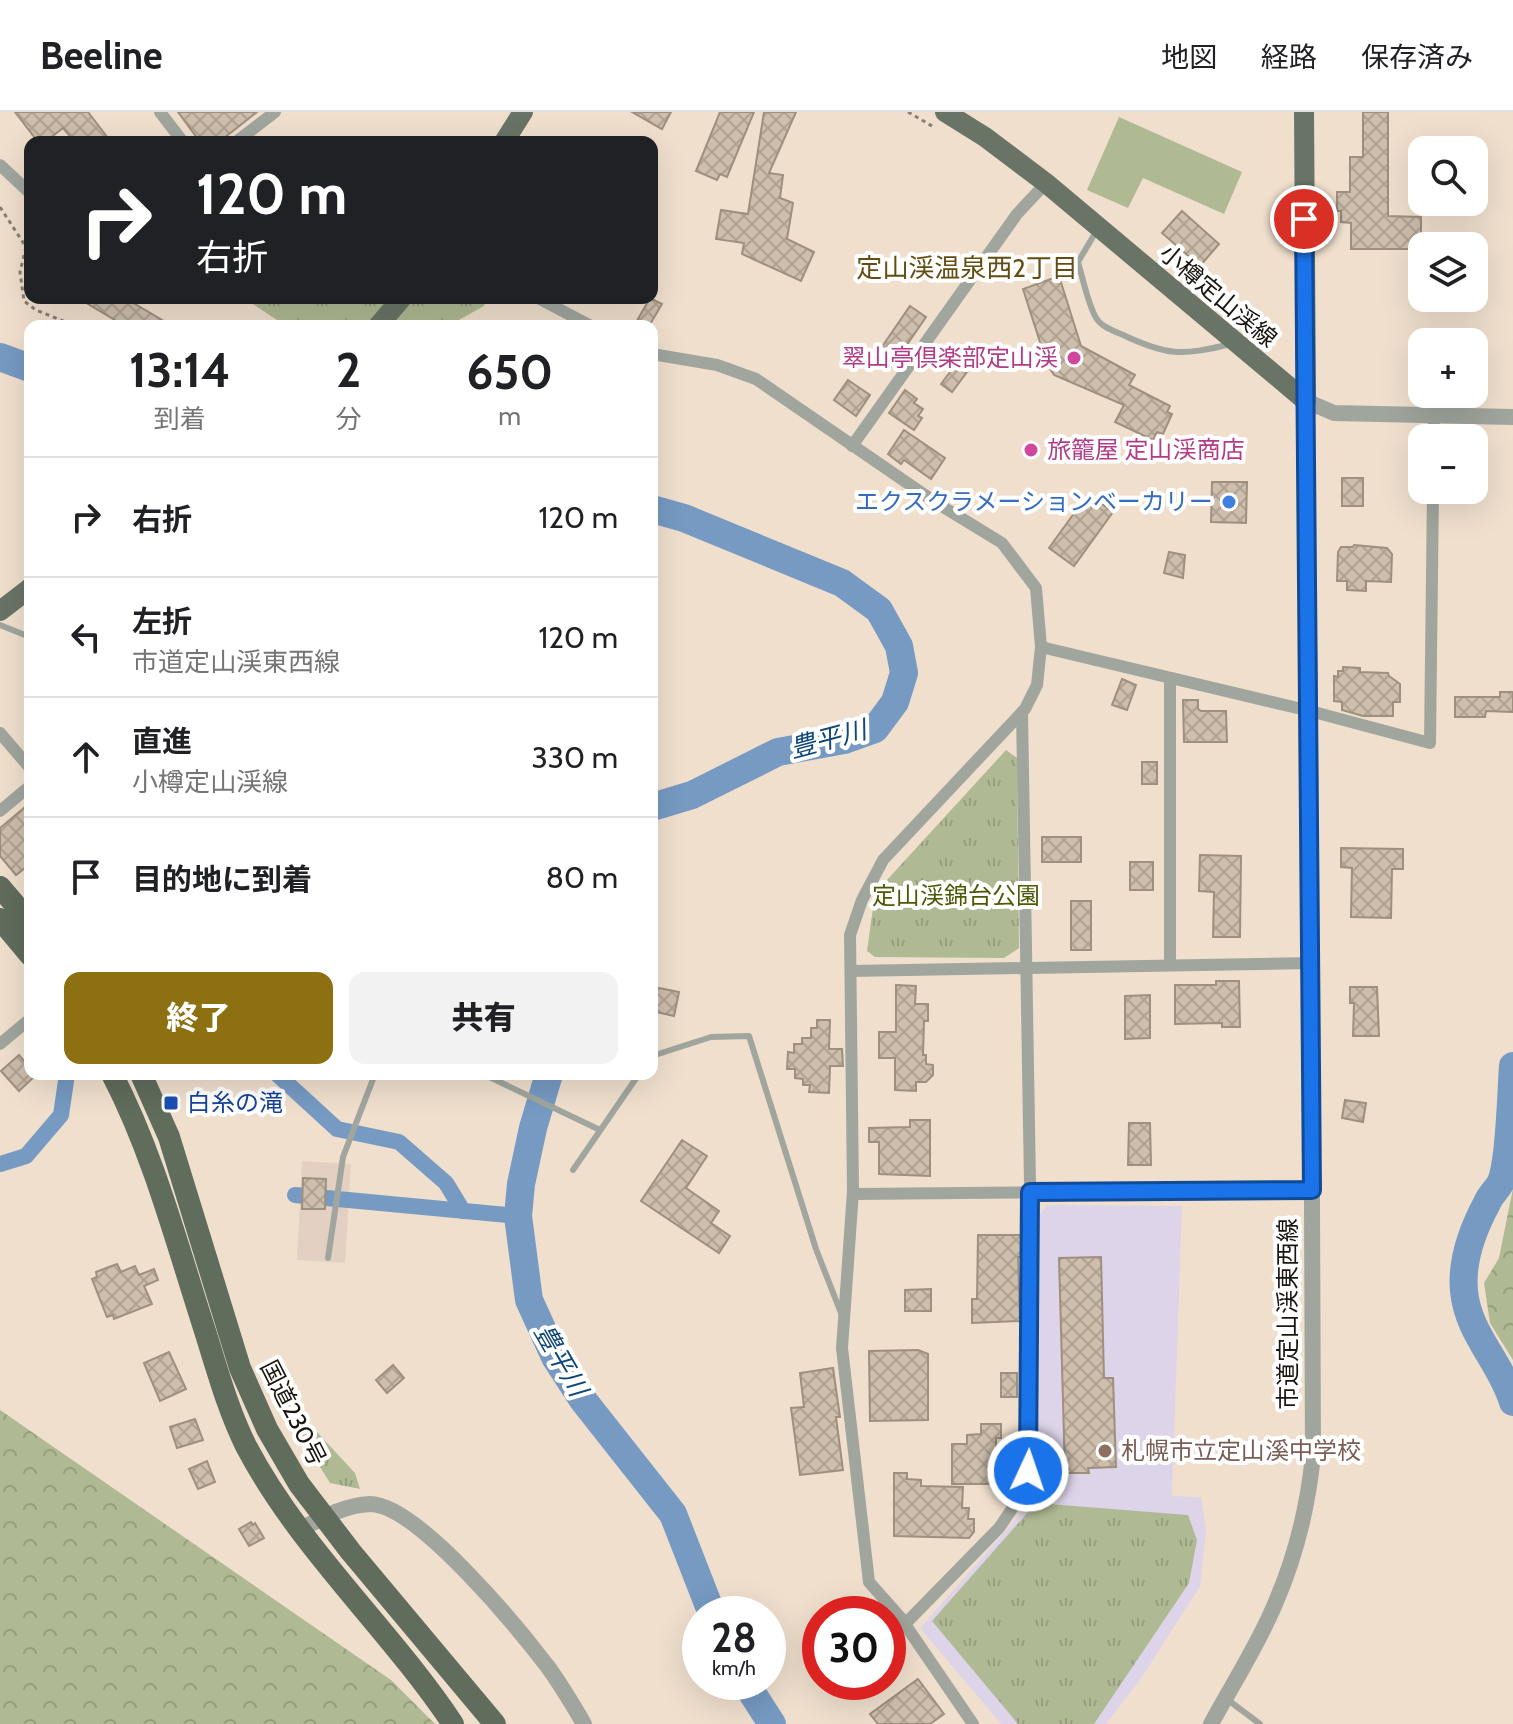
<!DOCTYPE html>
<html lang="ja">
<meta charset="utf-8">
<style>
body{margin:0;font-family:Cabin,"Noto Sans JP",sans-serif;background:#f2f2f2;color:#202124;height:100vh;display:flex;flex-direction:column;font-size:30px;white-space:nowrap}
*{box-sizing:border-box;margin:0}
p{font-size:26px;color:#757577}
.icon{flex:none;width:44px;height:44px;fill:none;stroke:currentColor;stroke-width:2;stroke-linecap:round;stroke-linejoin:round}
.map{position:relative;flex:1;overflow:hidden}
.side{position:absolute;left:24px;top:208px;width:634px;height:760px;display:flex;flex-direction:column;background:#fff;border-radius:16px;box-shadow:0 8px 32px #0002}
.side>*{flex:none}
.hud{position:absolute;left:24px;top:24px;width:634px;height:168px;border-radius:16px;box-shadow:0 8px 32px #0002;background:#202124;color:#fff;overflow:hidden}
.tools{position:absolute;left:1408px;top:24px;display:grid;gap:16px}
.tools a{display:grid;place-items:center;width:80px;height:80px;border-radius:16px;background:#fff;box-shadow:0 8px 32px #0002;font-size:40px}
.speed{position:absolute;left:682px;top:1484px;display:flex;gap:16px;font-size:40px;font-weight:700;text-align:center}
.speed>*{display:grid;place-content:center;width:104px;height:104px;border-radius:50%;background:#fff;box-shadow:0 8px 32px #0002;line-height:1}
.speed small{font-size:20px;font-weight:400}
.speed .limit{border:12px solid #d22;background:#fff;color:#111}
.pin{position:absolute;display:grid;place-items:center;width:68px;height:68px;color:#fff;margin:-34px;border:4px solid #fff;border-radius:50%;box-shadow:0 2px 8px #0007}
.me{position:absolute;width:88px;margin:-44px;rotate:3deg;stroke-linejoin:round;filter:drop-shadow(0 0 6px #0008)}
.turn{display:flex;align-items:center;gap:28px;height:168px;padding:0 40px;font-size:36px}
.turn .icon{width:104px;height:104px;stroke-width:2.5}
.turn b{display:block;font-size:56px;line-height:68px}
.eta{display:flex;justify-content:space-evenly;align-items:center;height:136px;text-align:center}
.eta b{font-size:48px;font-weight:800;line-height:56px}
.primary-button{display:flex;gap:16px;margin-top:auto;padding:16px 40px}
.primary-button a{flex:1;height:92px;border-radius:16px;background:#8c7012;color:#fff;font-size:32px;font-weight:800;line-height:92px;text-align:center}
.primary-button a+a{background:#f2f2f2;color:#202124}
ul{padding:0;list-style:none}
li{display:flex;align-items:center;gap:24px;height:120px;padding:0 40px;border-top:2px solid #e0e0e0}
li div{flex:1}
li b{display:block;font-size:30px}
li em{font-style:normal}
header{display:flex;align-items:center;gap:48px;box-sizing:border-box;height:112px;padding:0 40px;background:#fff;border-bottom:2px solid #e0e0e0}
header strong{font-size:38px}
nav{display:flex;gap:44px;margin-inline-start:auto;font-size:28px}
.map>svg:first-child{display:block}
.industrial{fill:#e4d0c2}
.education{fill:#ddd4e9}
.forest{fill:url(#forest-crowns)}
.park{fill:url(#park-tufts)}
.pitch{fill:#afb993}
.lines{fill:none;stroke-linecap:round;stroke-linejoin:round}
.canal{stroke:#769ac2;stroke-width:16}
.river{stroke:#769ac2;stroke-width:28}
.building{fill:url(#building-cross-hatch);stroke:#9e8f7e;stroke-width:2}
.path{stroke:#897e71;stroke-width:3;stroke-dasharray:4 4;stroke-linecap:butt}
.service{stroke:#a0a69e;stroke-width:6}
.minor{stroke:#a0a69e;stroke-width:12}
.tertiary{stroke:#a0a69e;stroke-width:16}
.primary{stroke:#697466;stroke-width:20}
.trunk{stroke:#606c5c;stroke-width:22}
.route-casing{stroke:#114b97;stroke-width:20}
.route{stroke:#1a73e8;stroke-width:14}
.hotel-dot{fill:#d1479c;stroke:#fff;stroke-width:3}
.shop-dot{fill:#3f7fe0;stroke:#fff;stroke-width:3}
.transit-dot{fill:#1a4fb4;stroke:#fff;stroke-width:3}
.education-dot{fill:#8d6e63;stroke:#fff;stroke-width:3}
.labels{text-anchor:middle;stroke-width:8;stroke-linejoin:round;paint-order:stroke}
.street-label{font-size:24px;fill:#1a150e;stroke:#fff}
.hotel-label{font-size:24px;fill:#b23c85;stroke:#fff;text-anchor:end}
.shop-label{font-size:24px;fill:#366cbe;stroke:#fff;text-anchor:end}
.park-label{font-size:24px;fill:#4d5a05;stroke:#fff}
.transit-label{font-size:24px;fill:#164399;stroke:#fff;text-anchor:start}
.education-label{font-size:24px;fill:#785e54;stroke:#fff;text-anchor:start}
.neighbourhood-label{font-size:26px;fill:#624e12;stroke:#fff}
.water-label{font-size:26px;font-style:italic;fill:#0f4779;stroke:#fff}
</style>
<header>
<strong>Beeline</strong>
<nav><a>地図</a><a>経路</a><a>保存済み</a></nav>
</header>
<div class="map">
<svg width="1513" height="1612" viewBox="0 0 1513 1612">
<defs>
<pattern id="forest-crowns" width="20" height="18" patternUnits="userSpaceOnUse" patternTransform="scale(2)"><rect width="20" height="18" fill="#afb993"/><path d="M2 6a3 3 0 1 1 6 0M12 15a3 3 0 1 1 6 0" fill="none" stroke="#969e7e"/></pattern>
<pattern id="park-tufts" width="24" height="20" patternUnits="userSpaceOnUse" patternTransform="scale(2)"><rect width="24" height="20" fill="#afb993"/><path d="M3 7l-1-3M5 7V3M7 7l1-3M15 17l-1-3M17 17v-4M19 17l1-3" fill="none" stroke="#969e7e"/></pattern>
<pattern id="building-cross-hatch" width="8" height="8" patternUnits="userSpaceOnUse" patternTransform="scale(2)"><rect width="8" height="8" fill="#cebeac"/><path d="M0 0l8 8M0 8l8-8" fill="none" stroke="#b0a293"/></pattern>
</defs>
<rect width="100%" height="100%" fill="#f0dfcd"/>
<!-- industrial -->
<path class="industrial" d="M302,1049L351,1052L345,1151L297,1148Z"/>
<!-- education -->
<path class="education" d="M1047,1093L1182,1094L1172,1384L1201,1385L1206,1419L1200,1474L1142,1565L1106,1612H1001L920,1516L1024,1398L1036,1369L1039,1309L1040,1102Z"/>
<!-- forest -->
<g class="forest">
<path d="M1513,1076V1248L1490,1211L1484,1171L1499,1146Z"/>
<path d="M0,1298L391,1568L435,1612H0Z"/>
</g>
<!-- park -->
<g class="park">
<path d="M244,186H487L484,194L457,209L305,214H286Z"/>
<path d="M1006,638L1017,646L1019,836L1004,846L875,845L867,839L873,796L887,768Z"/>
<path d="M276,1276L355,1361L360,1377L330,1371L300,1323Z"/>
<path d="M1036,1391L1188,1403L1197,1428L1189,1471L1094,1612H1018L932,1509Z"/>
</g>
<!-- pitch -->
<path class="pitch" d="M1119,5L1242,60L1224,102L1143,66L1128,96L1087,78Z"/>
<g class="lines">
<!-- canal -->
<g class="canal">
<path d="M277,962L337,1017L399,1030L446,1071L463,1099"/>
<path d="M0,1052L26,1044L61,1003L67,962"/>
<path d="M295,1083L518,1104"/>
</g>
<!-- river -->
<g class="river">
<path d="M0,245L30,256"/>
<path d="M652,397L684,406L842,471L879,498L899,534L904,561L895,590L875,617L844,628L778,640L692,683L652,695"/>
<path d="M1513,954C1511,980 1510,1049 1501,1070C1497,1078 1490,1083 1487,1091C1473,1117 1461,1148 1464,1179C1468,1222 1501,1250 1513,1290"/>
<path d="M549,962L533,1016L521,1072L518,1104L529,1188L555,1245L583,1288L673,1402L712,1502"/>
<path d="M745,1570L772,1612"/>
</g>
</g>
<!-- building -->
<g class="building">
<path d="M15,0H88L111,30H75L63,16L45,30H38Z"/>
<path d="M178,0H257L219,30H200Z"/>
<path d="M632,0H671L662,17Z"/>
<path d="M720,0H754L727,65L720,62L717,68L696,59Z"/>
<path d="M764,0H796L769,61L783,63L780,86L793,91L787,127L814,140L801,169L742,142L744,131L716,127L721,98L748,102Z"/>
<path d="M1363,0H1388V104L1421,105V137H1351V111L1341,110V99H1337V80H1350V45H1363Z"/>
<path d="M1182,99L1219,132L1200,154L1162,121Z"/>
<path d="M1059,164L1081,234L1135,263L1129,273L1170,294L1167,300L1172,302L1163,322L1157,320L1153,328L1115,310L1124,293L1054,263L1047,252L1023,177Z"/>
<path d="M78,186H125L172,214H125Z"/>
<path d="M650,186L662,192L649,214H634Z"/>
<path d="M910,194L926,205L893,253L877,242Z"/>
<path d="M1410,230L1422,231V258H1409Z"/>
<path d="M957,234L976,248L952,280L941,272L950,260L942,254Z"/>
<path d="M848,268L870,283L856,304L834,288Z"/>
<path d="M905,278L917,287L914,291L923,297L918,304L922,306L914,318L889,301Z"/>
<path d="M904,318L945,346L931,367L904,348L901,352L888,342Z"/>
<rect x="1342" y="366" width="21" height="28"/>
<path d="M1212,370H1247L1246,411L1211,410Z"/>
<path d="M1088,382L1113,400L1074,454L1049,436Z"/>
<path d="M1354,433L1387,436L1392,442L1391,470L1366,469V479L1347,478V469H1337L1338,440L1341,435H1353Z"/>
<path d="M1169,440L1185,443L1183,466L1164,461Z"/>
<path d="M1343,555L1360,556V560L1388,561L1389,564L1400,572V590H1393V604H1363L1342,598V590L1334,589V564L1338,565V559H1343Z"/>
<path d="M1122,567L1136,573L1127,598L1112,593Z"/>
<path d="M1500,580H1513V600L1486,599L1485,605H1455V585H1500Z"/>
<path d="M1183,588H1198V597L1201,599H1226L1227,630H1184Z"/>
<rect x="1142" y="650" width="15" height="22"/>
<path d="M30,691V752L16,763L0,744V716Z"/>
<rect x="1042" y="725" width="39" height="25"/>
<path d="M1341,736L1403,737V757H1392L1391,806L1351,805L1352,756L1341,755Z"/>
<path d="M1200,743L1241,744L1240,825H1213L1214,780L1199,779Z"/>
<rect x="1130" y="750" width="23" height="28"/>
<rect x="1071" y="789" width="20" height="49"/>
<path d="M1216,869H1239L1240,915H1222V911L1175,912V873H1216Z"/>
<path d="M896,873L916,874L915,892H928V909H924L923,943H926V952L933,953V963L926,970H916V979L895,978V946H879V920H896Z"/>
<path d="M654,875L679,880L674,904L652,899Z"/>
<path d="M1350,875H1377L1379,924H1353L1354,891H1350Z"/>
<path d="M1150,883V926L1125,927V884Z"/>
<path d="M817,908H830L829,937H842L843,954H830L829,981L809,980L810,973H803V967L795,966V957H787L788,940L794,941V932H802V926H811V916H817Z"/>
<path d="M19,943L30,956V962L36,963L19,979L1,959Z"/>
<path d="M1345,988L1366,991L1363,1010L1342,1006Z"/>
<path d="M910,1008H930V1064L879,1062V1030H869V1016L910,1015Z"/>
<path d="M1129,1011H1150L1151,1053H1128Z"/>
<path d="M682,1028L707,1044L686,1076L719,1099L711,1111L730,1124L719,1141L641,1089Z"/>
<path d="M303,1066L326,1067L325,1097H302Z"/>
<path d="M978,1123H1022V1145H1018L1020,1209L972,1211V1187H977Z"/>
<path d="M1101,1145L1104,1266H1113L1116,1355L1088,1356L1089,1361H1065L1059,1146Z"/>
<path d="M117,1152L121,1160L135,1154L139,1163L154,1157L158,1168L144,1174L152,1192L114,1207L113,1203L107,1205L92,1167L97,1165L96,1160Z"/>
<path d="M931,1177V1199H905V1178Z"/>
<path d="M918,1238L928,1242V1308L870,1309L869,1239Z"/>
<path d="M169,1240L186,1277L160,1289L144,1251Z"/>
<path d="M393,1253L404,1266L387,1281L376,1268Z"/>
<path d="M833,1256L840,1305H836L843,1358L800,1363L791,1296L804,1295L800,1261Z"/>
<rect x="1001" y="1261" width="16" height="24"/>
<path d="M195,1307L203,1328L177,1336L170,1315Z"/>
<path d="M981,1312H1001V1326H996V1368L990,1372H952V1332H967V1323L981,1322Z"/>
<path d="M207,1349L215,1370L198,1377L189,1357Z"/>
<path d="M894,1361H907V1367L921,1368V1374L963,1375L962,1396H969L968,1407H974V1420L969,1426L894,1424Z"/>
<path d="M251,1410L253,1413L255,1411L264,1426L249,1434L239,1417Z"/>
<path d="M918,1567L944,1602L930,1612H878L870,1602Z"/>
</g>
<g class="lines">
<!-- path -->
<g class="path">
<path d="M908,0L932,14"/>
<path d="M0,95L26,135L20,160L24,189L36,198L75,214"/>
</g>
<!-- service -->
<g class="service">
<path d="M1097,118L1078,150C1083,167 1087,188 1095,204C1100,214 1111,218 1121,222C1167,244 1181,244 1231,232"/>
<path d="M0,513L30,525"/>
<path d="M652,944L711,925L749,924L816,1137L841,1201"/>
<path d="M483,962L600,1018"/>
<path d="M573,1058L639,962"/>
<path d="M328,1146L343,1045L375,962"/>
<path d="M1228,1588L1260,1612"/>
</g>
<!-- minor -->
<g class="minor">
<path d="M160,0L183,30"/>
<path d="M236,30L275,0"/>
<path d="M0,53L30,81"/>
<path d="M538,186L591,214"/>
<path d="M652,242L717,253L756,267L935,390L1002,431L1036,476L1041,535L1037,573L1025,597L883,748L862,788L850,823L853,1079L842,1236L869,1470L900,1505L973,1612"/>
<path d="M1434,326V304"/>
<path d="M852,334L1017,102L1046,71"/>
<path d="M1041,535L1310,599L1430,631L1433,378"/>
<path d="M1170,566V853"/>
<path d="M0,621L30,656"/>
<path d="M0,699L30,674"/>
<path d="M851,859L1311,851"/>
<path d="M0,932L30,907"/>
<path d="M853,1082L1312,1078"/>
<path d="M905,1512L999,1416L1026,1376L1030,1343L1031,1131L1022,600"/>
</g>
<!-- tertiary -->
<g class="tertiary">
<path d="M301,1417C322,1406 345,1393 370,1392C417,1392 519,1517 548,1555C561,1573 573,1593 584,1612"/>
<path d="M1211,1612C1232,1573 1258,1533 1275,1492C1296,1444 1308,1394 1313,1343L1310,599L1306,289L1334,301L1513,305"/>
</g>
<!-- primary -->
<g class="primary">
<path d="M945,0L985,25L1046,71L1306,289"/>
<path d="M1304,0L1306,289"/>
<path d="M504,30L523,0"/>
<path d="M378,214L402,186"/>
<path d="M0,499L30,476"/>
</g>
<!-- trunk -->
<g class="trunk">
<path d="M0,775L30,810"/>
<path d="M0,807L30,843"/>
<path d="M112,962C154,1043 177,1133 205,1219C217,1257 228,1298 246,1334C300,1437 389,1516 453,1612"/>
<path d="M141,962L169,1025L240,1256L267,1317L299,1372L351,1440L495,1612"/>
</g>
</g>
<g class="lines">
<defs>
<path id="route" d="M1028,1359L1030,1080L1312,1078L1304,107"/>
</defs>
<!-- route casing -->
<use href="#route" class="route-casing"/>
<!-- route -->
<use href="#route" class="route"/>
</g>
<!-- markers -->
<g class="hotel-dot">
<circle cx="1074" cy="246" r="8"/>
<circle cx="1031" cy="338" r="8"/>
</g>
<circle class="shop-dot" cx="1229" cy="390" r="8"/>
<rect class="transit-dot" x="163" y="983" width="16" height="16" rx="4"/>
<circle class="education-dot" cx="1105" cy="1339" r="8"/>
<g class="labels">
<!-- street labels -->
<g class="street-label">
<text transform="translate(1218 184) rotate(40)" y="8">小樽定山渓線</text>
<text transform="translate(1288 1202) rotate(-90)" y="8">市道定山渓東西線</text>
<text transform="translate(293 1301) rotate(63)" y="8">国道230号</text>
</g>
<!-- hotel labels -->
<g class="hotel-label">
<text x="1058" y="254">翠山亭倶楽部定山渓</text>
<text x="1047" y="346" text-anchor="start">旅籠屋 定山渓商店</text>
</g>
<!-- shop labels -->
<g class="shop-label">
<text x="1213" y="398">エクスクラメーションベーカリー</text>
</g>
<!-- park labels -->
<g class="park-label">
<text x="956" y="792">定山渓錦台公園</text>
</g>
<!-- transit labels -->
<g class="transit-label">
<text x="187" y="999">白糸の滝</text>
</g>
<!-- education labels -->
<g class="education-label">
<text x="1121" y="1347">札幌市立定山溪中学校</text>
</g>
<!-- neighbourhood labels -->
<g class="neighbourhood-label">
<text x="967" y="165">定山渓温泉西2丁目</text>
</g>
<!-- water labels -->
<g class="water-label">
<text transform="translate(828 627) rotate(-15)" y="9">豊平川</text>
<text transform="translate(561 1248) rotate(60)" y="9">豊平川</text>
</g>
</g>
</svg>
<div class="tools">
<a><svg class="icon" aria-label="search" viewBox="0 0 24 24"><circle cx="10" cy="10" r="6"/><path d="M15 15l6 6"/></svg></a>
<a><svg class="icon" aria-label="layers" viewBox="0 0 24 24"><path d="M12 4l9 5-9 5-9-5zM3 14l9 5 9-5"/></svg></a>
<a>+</a>
<a>−</a>
</div>
<div class="speed"><div>28<small>km/h</small></div><div class="limit">30</div></div>
<div class="pin" style="left:1304px;top:107px;background:#d93025"><svg class="icon" aria-label="arrive" viewBox="0 0 24 24"><path d="M6 21V4h12l-3 4 3 4H6"/></svg></div>
<svg class="me" style="left:1028px;top:1359px" viewBox="-20 -20 40 40"><circle r="17" fill="#1a73e8" stroke="#fff" stroke-width="3"/><path d="M0-11L8 9 0 5-8 9z" fill="#fff"/></svg>
<div class="hud">
<div class="turn"><svg class="icon" aria-label="right" viewBox="0 0 24 24"><path d="M7 20v-9h11M14 6l5 5-5 5"/></svg><div><b>120 m</b>右折</div></div>
</div>
<section class="side">
<div class="eta">
<div><b>13:14</b><p>到着</p></div>
<div><b>2</b><p>分</p></div>
<div><b>650</b><p>m</p></div>
</div>
<ul>
<li><svg class="icon" aria-label="right" viewBox="0 0 24 24"><path d="M7 20v-9h11M14 6l5 5-5 5"/></svg><div><b>右折</b></div><em>120 m</em></li>
<li><svg class="icon" aria-label="left" viewBox="0 0 24 24"><path d="M17 20v-9H6M10 6l-5 5 5 5"/></svg><div><b>左折</b><p>市道定山渓東西線</p></div><em>120 m</em></li>
<li><svg class="icon" aria-label="ahead" viewBox="0 0 24 24"><path d="M12 20V5M6 11l6-6 6 6"/></svg><div><b>直進</b><p>小樽定山渓線</p></div><em>330 m</em></li>
<li><svg class="icon" aria-label="arrive" viewBox="0 0 24 24"><path d="M6 21V4h12l-3 4 3 4H6"/></svg><div><b>目的地に到着</b></div><em>80 m</em></li>
</ul>
<div class="primary-button"><a>終了</a><a>共有</a></div>
</section>
</div>
